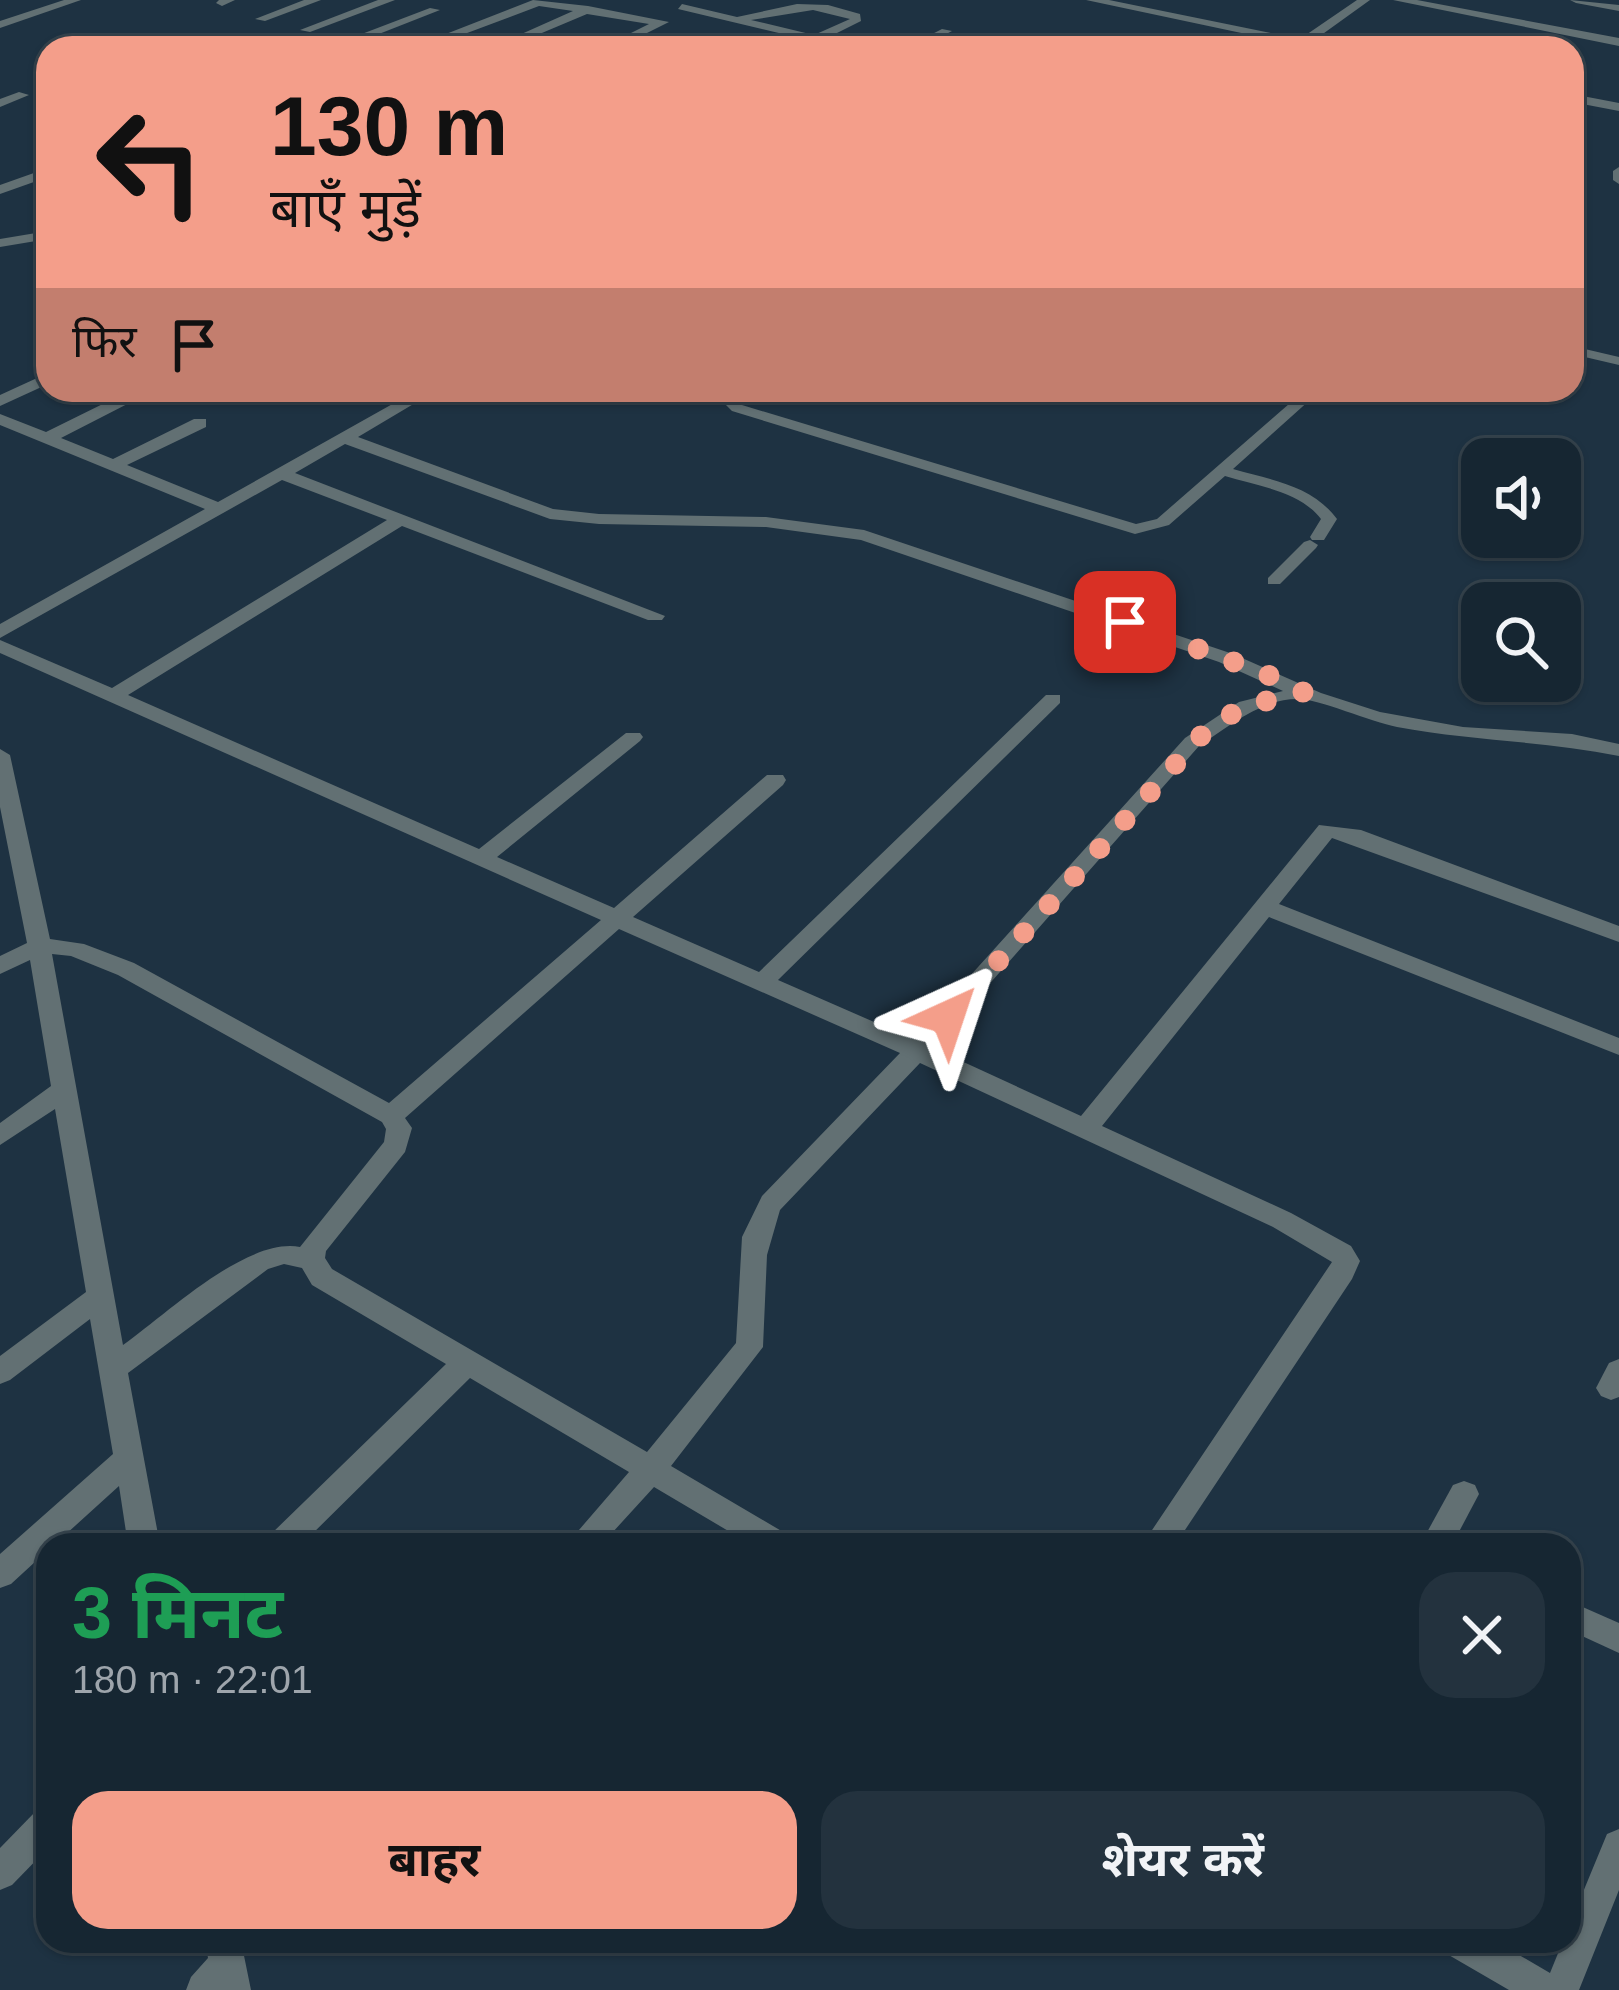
<!DOCTYPE html>
<html lang="hi">
<meta charset="utf-8">
<style>
body{margin:0;font-family:Helvetica,"Noto Sans Devanagari",sans-serif;background:#23323e;color:#f1f3f6;height:100vh;display:flex;flex-direction:column;font-size:45px;white-space:nowrap}
*{box-sizing:border-box;margin:0}
p{font-size:39px;color:#9ea5ac}
.icon{flex:none;width:66px;height:66px;fill:none;stroke:currentColor;stroke-width:2;stroke-linecap:round;stroke-linejoin:round}
.map{position:relative;flex:1;overflow:hidden}
.side{position:absolute;left:36px;top:1533px;width:1545px;height:420px;display:flex;flex-direction:column;background:#162632;border-radius:36px;box-shadow:0 3px 9px #0004,0 0 0 3px #35434d}
.side>*{flex:none}
.top-card{position:absolute;left:36px;top:36px;width:1548px;height:366px;border-radius:36px;box-shadow:0 3px 9px #0004,0 0 0 3px #35434d;background:#f49e8a;color:#111;overflow:hidden}
.tools{position:absolute;left:1461px;top:438px;display:grid;gap:24px}
.tools a{display:grid;place-items:center;width:120px;height:120px;border-radius:24px;background:#162632;box-shadow:0 3px 9px #0004,0 0 0 3px #35434d;font-size:60px}
.pin{position:absolute;display:grid;place-items:center;width:102px;height:102px;color:#fff;margin:-51px;border-radius:24px;box-shadow:0 6px 18px #0006}
.me{position:absolute;width:132px;margin:-66px;rotate:42deg;stroke-linejoin:round;filter:drop-shadow(0 0 9px #0008)}
.turn{display:flex;align-items:center;gap:42px;height:252px;padding:0 36px;font-size:54px}
.turn .icon{width:156px;height:156px;stroke-width:2.5}
.turn b{display:block;font-size:84px;line-height:102px}
.then{display:flex;align-items:center;height:114px;padding:0 36px;background:#0003;gap:24px;font-size:45px}
.round{display:grid;place-items:center;flex:none;width:126px;height:126px;border-radius:36px;background:#23323e}
.head{display:flex;align-items:center;justify-content:space-between;height:204px;padding:0 36px}
h1{font-size:72px;font-weight:700;line-height:90px;color:#1e9e55}
.cta{display:flex;gap:24px;margin-top:auto;padding:24px 36px}
.cta a{flex:1;height:138px;border-radius:36px;background:#f49e8a;color:#111;font-size:48px;font-weight:700;line-height:138px;text-align:center}
.cta a+a{background:#23323e;color:#f1f3f6}
.map>svg:first-child{display:block}
.lines{fill:none;stroke-linecap:round;stroke-linejoin:round}
.service{fill:#627073;fill-rule:evenodd}
.minor{fill:#627073;fill-rule:evenodd}
.route{stroke:#f49e8a;stroke-width:21;stroke-dasharray:0 37.8}
</style>
<div class="map">
<svg width="1619" height="1990" viewBox="0 0 1619 1990">
<rect width="100%" height="100%" fill="#1e3242"/>
<g class="lines">
<!-- service -->
<g class="service">
<path d="M1619,167V184L1613,180V171Z"/>
<path d="M1572,346L1619,357V365L1572,354Z"/>
<path d="M729,390H743L736,399L742,405L1136,524L1157,519L1305,390H1321L1233,469C1271,480 1312,485 1337,519L1324,540H1312L1310,537L1321,519C1300,491 1257,486 1225,476L1169,525L1135,534L732,411L721,400Z"/>
<path d="M1310,540L1318,545L1316,548L1280,584H1268V578L1304,542Z"/>
</g>
<!-- minor -->
<g class="minor">
<path d="M64,0H81L0,28V21Z"/>
<path d="M219,0H235L222,6L216,3Z"/>
<path d="M304,0H321L265,21L255,19Z"/>
<path d="M378,0H395L310,32L300,30Z"/>
<path d="M533,0L588,6L669,22L617,48H601L649,24L587,14L506,48H490L573,11L539,6L427,48H410Z"/>
<path d="M1086,0H1109L1300,39L1357,0H1370L1313,41L1334,48H1293V44Z"/>
<path d="M1393,0H1417L1619,38V46Z"/>
<path d="M1570,0L1619,5V11L1576,3Z"/>
<path d="M682,4L737,17L797,4L828,5L860,14L861,21L827,38L862,48L817,42L804,48H788L804,39L678,9ZM813,10L850,19L814,35L751,20Z"/>
<path d="M430,8L440,10L356,43L346,40Z"/>
<path d="M942,29L952,31L920,48H905Z"/>
<path d="M19,92L29,95L0,107V99Z"/>
<path d="M1572,94L1619,103V111L1572,102Z"/>
<path d="M48,168V177L0,194V185Z"/>
<path d="M48,231V239L0,247V239Z"/>
<path d="M48,373V384L0,406V395Z"/>
<path d="M362,390H388L408,395L417,390H437L358,437L553,509L599,514L766,517L864,530L1233,654L1321,693L1380,712L1463,727L1572,734L1619,744V756C1546,741 1471,741 1397,727C1371,722 1319,699 1299,699C1262,698 1228,727 1199,746L933,1048L1081,1116L1319,825L1361,830L1619,926V942L1332,838L1279,904L1619,1038V1055L1269,917L1102,1126L1291,1213L1351,1246L1360,1261L1352,1279L1175,1545H1142L1332,1262L1273,1227L920,1063L780,1210L767,1255L763,1347L671,1466L790,1536L795,1545H752L654,1487L601,1545H566L629,1472L470,1378L301,1545H264L269,1536L446,1364L312,1285L302,1268L284,1264L268,1269L128,1373L160,1545H128L119,1486L54,1545H48V1550L11,1584L0,1588V1554L113,1454L90,1319L10,1380L0,1384V1356L86,1292L55,1109L0,1145V1123L51,1086L30,960L0,974V956L27,943L0,807V749L10,755L50,939L84,944L134,963L389,1103L601,920L0,653V640L112,688L387,520L282,480L0,638V624L205,509L0,425V414L46,432L127,392H139V398L61,438L113,459L194,419H206V427L127,465L218,502L396,402ZM345,444L550,519L599,524L766,527L861,540L1219,662L1283,691L1239,702L1185,738L913,1039L778,980L1060,703V695H1046L759,972L633,917L783,785L786,780L783,775H767L614,908L497,857L640,741L643,737L640,733H626L479,849L128,695L402,526L648,620H662L665,616L295,473ZM619,929L900,1053L762,1196L742,1237L736,1343L647,1452L332,1269L325,1258L326,1251L405,1152L412,1128L405,1118ZM52,954L71,956L118,975L382,1122L386,1129L384,1142L300,1247C246,1237 167,1314 123,1345Z"/>
<path d="M1619,1359V1397L1611,1400L1601,1396L1596,1388L1609,1363Z"/>
<path d="M1464,1481L1475,1485L1479,1494L1452,1545H1420L1453,1485Z"/>
<path d="M1569,1601L1619,1623V1653L1569,1630Z"/>
<path d="M48,1806V1848L12,1885L0,1890V1848L36,1811Z"/>
<path d="M1619,1829V1890L1579,1990H1509L1447,1954L1442,1941H1495L1550,1973L1563,1941H1569V1926L1607,1834Z"/>
<path d="M205,1941H241L251,1990H186L191,1977L208,1958Z"/>
</g>
</g>
<g class="lines">
<!-- route -->
<path class="route" d="M948,1017L1209,727L1246,706L1303,692L1264,673L1125,622"/>
</g>
</svg>
<div class="tools">
<a><svg class="icon" aria-label="sound" viewBox="0 0 24 24"><path d="M4 9h4l5-4v14l-5-4H4zM17 9q2 3 0 6"/></svg></a>
<a><svg class="icon" aria-label="search" viewBox="0 0 24 24"><circle cx="10" cy="10" r="6"/><path d="M15 15l6 6"/></svg></a>
</div>
<div class="pin" style="left:1125px;top:622px;background:#d93025"><svg class="icon" aria-label="arrive" viewBox="0 0 24 24"><path d="M6 21V4h12l-3 4 3 4H6"/></svg></div>
<svg class="me" style="left:948px;top:1017px" viewBox="-20 -20 40 40"><path d="M0-17L14 15 0 8-14 15z" fill="#f49e8a" stroke="#fff" stroke-width="4"/></svg>
<div class="top-card">
<div class="turn"><svg class="icon" aria-label="left" viewBox="0 0 24 24"><path d="M17 20v-9H6M10 6l-5 5 5 5"/></svg><div><b>130 m</b>बाएँ मुड़ें</div></div>
<div class="then">फिर<svg class="icon" aria-label="arrive" viewBox="0 0 24 24"><path d="M6 21V4h12l-3 4 3 4H6"/></svg></div>
</div>
<section class="side">
<div class="head"><div><h1>3 मिनट</h1><p>180 m · 22:01</p></div><a class="round"><svg class="icon" aria-label="close" viewBox="0 0 24 24"><path d="M6 6l12 12M18 6L6 18"/></svg></a></div>
<div class="cta"><a>बाहर</a><a>शेयर करें</a></div>
</section>
</div>
